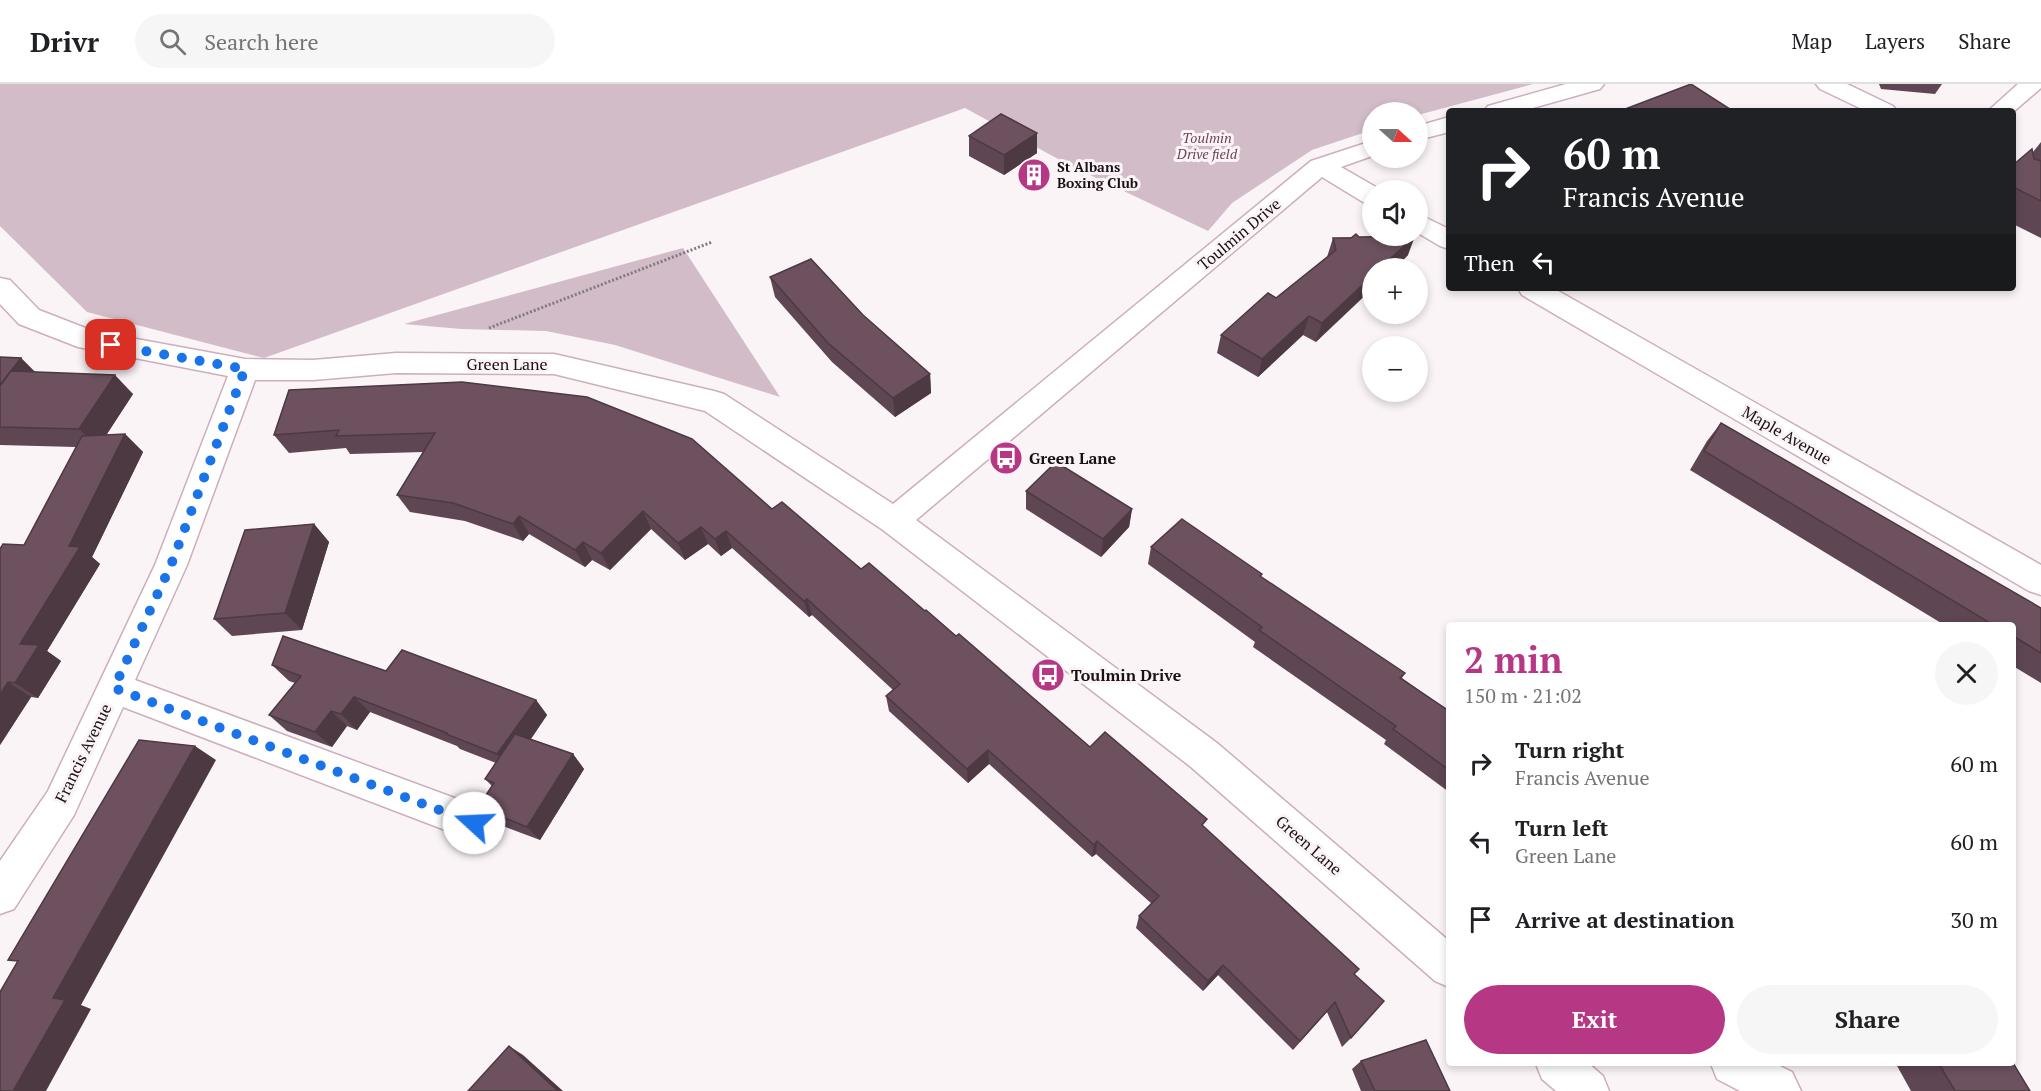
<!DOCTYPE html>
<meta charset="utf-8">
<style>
body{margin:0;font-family:"PT Serif",serif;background:#f6f6f6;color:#202124;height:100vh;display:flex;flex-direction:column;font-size:22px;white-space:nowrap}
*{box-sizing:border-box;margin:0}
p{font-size:20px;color:#757577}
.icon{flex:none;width:33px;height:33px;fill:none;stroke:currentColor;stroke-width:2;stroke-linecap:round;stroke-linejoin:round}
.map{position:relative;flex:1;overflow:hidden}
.drawer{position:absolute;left:1446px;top:538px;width:570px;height:444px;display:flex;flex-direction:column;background:#fff;border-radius:6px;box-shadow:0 3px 9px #0003}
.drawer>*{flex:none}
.guide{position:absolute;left:1446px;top:24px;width:570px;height:183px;border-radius:6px;box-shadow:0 3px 9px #0003;background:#202124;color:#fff;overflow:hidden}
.needle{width:39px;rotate:111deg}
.buttons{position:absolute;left:1362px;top:18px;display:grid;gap:12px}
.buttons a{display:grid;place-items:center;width:66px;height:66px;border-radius:50%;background:#fff;box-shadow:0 3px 9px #0003;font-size:30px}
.pin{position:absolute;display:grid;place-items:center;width:51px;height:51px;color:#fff;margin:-26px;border-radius:12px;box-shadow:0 3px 9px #0006}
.me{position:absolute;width:66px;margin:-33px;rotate:290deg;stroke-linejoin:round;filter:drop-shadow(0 0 4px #0008)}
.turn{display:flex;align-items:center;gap:21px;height:126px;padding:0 18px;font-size:27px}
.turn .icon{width:78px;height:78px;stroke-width:2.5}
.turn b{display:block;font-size:42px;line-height:51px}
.then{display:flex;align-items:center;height:57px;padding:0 18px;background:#0003;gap:12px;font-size:22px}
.round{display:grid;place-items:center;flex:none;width:63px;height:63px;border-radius:32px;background:#f6f6f6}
.head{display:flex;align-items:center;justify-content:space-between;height:102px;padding:0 18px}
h1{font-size:36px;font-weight:700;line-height:45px;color:#b63784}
.action{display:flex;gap:12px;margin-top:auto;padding:12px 18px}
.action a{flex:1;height:69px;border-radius:36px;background:#b63784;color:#fff;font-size:24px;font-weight:700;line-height:69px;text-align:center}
.action a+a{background:#f6f6f6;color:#202124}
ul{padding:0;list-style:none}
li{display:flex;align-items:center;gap:18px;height:78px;padding:0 18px}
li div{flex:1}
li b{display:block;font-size:22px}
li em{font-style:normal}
header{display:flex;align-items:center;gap:36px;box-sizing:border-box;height:84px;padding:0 30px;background:#fff;border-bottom:2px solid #e0e0e0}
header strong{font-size:28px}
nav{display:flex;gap:33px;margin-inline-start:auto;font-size:21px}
.search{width:420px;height:54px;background:#f6f6f6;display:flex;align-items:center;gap:15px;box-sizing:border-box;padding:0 21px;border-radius:33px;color:#757577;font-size:22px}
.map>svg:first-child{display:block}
.green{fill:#d2bcc7}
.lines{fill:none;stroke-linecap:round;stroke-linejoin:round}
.minor-casing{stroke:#cdaebd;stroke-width:3}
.path{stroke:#827a7e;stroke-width:3;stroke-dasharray:2 2;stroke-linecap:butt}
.minor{fill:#fff;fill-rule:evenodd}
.wall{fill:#5e4652}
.shaded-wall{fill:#4c3942}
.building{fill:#6d515f;stroke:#4c3942;stroke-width:1.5}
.route{stroke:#1a73e8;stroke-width:10;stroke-dasharray:0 18}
.labels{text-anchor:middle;stroke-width:6;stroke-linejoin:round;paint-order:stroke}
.far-park-label{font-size:14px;font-style:italic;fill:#6f425a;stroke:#faf4f7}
.far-poi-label{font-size:14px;font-weight:bold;fill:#1b1016;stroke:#faf4f7;text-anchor:start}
.street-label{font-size:16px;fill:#1b1016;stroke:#faf4f7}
.poi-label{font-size:16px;font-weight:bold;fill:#1b1016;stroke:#faf4f7;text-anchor:start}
</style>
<header>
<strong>Drivr</strong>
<div class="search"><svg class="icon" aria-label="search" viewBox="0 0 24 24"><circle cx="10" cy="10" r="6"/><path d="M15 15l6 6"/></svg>Search here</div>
<nav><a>Map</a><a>Layers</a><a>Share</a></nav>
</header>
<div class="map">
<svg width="2041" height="1007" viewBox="0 0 2041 1007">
<rect width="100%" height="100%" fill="#faf4f7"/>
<!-- green -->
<g class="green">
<path d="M0,0H1533L1418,31V28H1372V46L1312,66L1232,119L1208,147L1069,81L965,24L264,274L87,228L0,142Z"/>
<path d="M683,164L780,313L615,261L546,247L461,245L404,240Z"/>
</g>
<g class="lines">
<defs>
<g id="minor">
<path d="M1566,0H1604L1600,5L1522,27H1484L1488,22Z"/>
<path d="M1816,0H1847L1893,22L1897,27H1866L1820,5Z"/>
<path d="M2018,0H2041V4L2013,28L1988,27Z"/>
<path d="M1449,33V48L1418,56V42Z"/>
<path d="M1372,57V72L1341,83L1381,106H1372V120L1363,118L1322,93L916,436L1217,659L1449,857V903L1435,897L1191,683L883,446L705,327L554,290L396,289L313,296H255L187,481L135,596L487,726L493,739L487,752L474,757L123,623L74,731L14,825L0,830V777L48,707L155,481L228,292L78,263L19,240L0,220V194L10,196L39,226L93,247L245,275L313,276L396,269L554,270L714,307L724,310L893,420L1311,77Z"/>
<path d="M1418,130L1449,145V165L1440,162L1418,149Z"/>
<path d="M1518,204H1553L2041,481V511L2029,507L1522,211Z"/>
<path d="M1536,980H1589L1603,992L1609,1007H1556L1542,995Z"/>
<path d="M1711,980H1776L1792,988L1801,1007H1740L1717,995Z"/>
</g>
</defs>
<!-- minor casing -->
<use href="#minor" class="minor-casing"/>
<!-- path -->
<path class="path" d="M489,244L712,158"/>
<!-- minor -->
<use href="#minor" class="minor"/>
</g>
<!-- wall -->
<g class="wall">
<path d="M1879,0H1942L1935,10L1881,5Z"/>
<path d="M969,52L1037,69L1004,91L969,72Z"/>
<path d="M2041,58V154L2013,140V81L2033,68Z"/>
<path d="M1359,153L1408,171L1395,184H1372L1316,258L1303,251L1258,293L1217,269L1221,251L1276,214L1327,173L1333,154Z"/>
<path d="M770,193L930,290L931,309L895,333L832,278L775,213Z"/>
<path d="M0,273L21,274L35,288L133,310L106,351L125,350L143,368L92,473L100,480L47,567L61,577L38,614L31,613L0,661L24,461L76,363L0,361Z"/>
<path d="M289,306L772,425L925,527L956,552L1090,663L1204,743L1354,890L1351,954L1342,963L1327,928L1293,966L1218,891L1203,907L1136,844L1139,832L1152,820L1096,770L1092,773L989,680L968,699L889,627L886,612L893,606L812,531L809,533L732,464L721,472L708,460L685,476L651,445L610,486L592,476L585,483L529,450L523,457L465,437L410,428L397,411L424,368L350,370L346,364L289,369L274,351Z"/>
<path d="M1721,339L2041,524V599L2013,582V542H1946L1690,386L1707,357Z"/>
<path d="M1026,407L1132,425L1129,443L1101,473L1026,425Z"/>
<path d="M314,440L329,458L302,546L232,552L214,535Z"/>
<path d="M1151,463L1262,490L1261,493L1405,589L1402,594L1449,627V708L1384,660L1386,656L1253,563L1255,558L1148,480Z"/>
<path d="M272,581L386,587L536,616L547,631L531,655L573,670L584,685L540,756L495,739L482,725L492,702L485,695L496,679L460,665L457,662L370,628L357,646L347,642L332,663L287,647L269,631L295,599L289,597Z"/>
<path d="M1361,977L1450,1007H1361L1352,985Z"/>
<path d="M1896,980H2013L2030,1007H1911Z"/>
</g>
<!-- shaded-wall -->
<g class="shaded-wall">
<path d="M1037,49V69L1004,91V71Z"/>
<path d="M1415,152L1408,171L1395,184H1380Z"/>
<path d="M1372,192V205L1316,258L1322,239Z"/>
<path d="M1309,232L1303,251L1258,293L1262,275Z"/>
<path d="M21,274L40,293L0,301Z"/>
<path d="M930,290L931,309L895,333L893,314Z"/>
<path d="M115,291L133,310L98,364L79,345Z"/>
<path d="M125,350L143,368L92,473L100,480L47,567L61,577L38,614L15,599L20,560Z"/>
<path d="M1132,425L1129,443L1101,473L1103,455Z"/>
<path d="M643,427L651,445L610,486L601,469Z"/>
<path d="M519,432L529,450L523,457L513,440Z"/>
<path d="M314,440L329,458L302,546L285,529Z"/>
<path d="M701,443L708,460L685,476L678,459Z"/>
<path d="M726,447L732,464L721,472L715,455Z"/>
<path d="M583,458L592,476L585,483L575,466Z"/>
<path d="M807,515L812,531L809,533L804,517Z"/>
<path d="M8,598L31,613L0,661V610Z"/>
<path d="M354,613L370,628L357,646L341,630Z"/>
<path d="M536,616L547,631L510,685L497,670Z"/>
<path d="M331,627L347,642L332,663L315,648Z"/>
<path d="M195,662L216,676L81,921L91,925L46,1007H13L53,914Z"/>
<path d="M988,666L989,680L968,699L967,685Z"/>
<path d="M573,670L584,685L540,756L527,743Z"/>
<path d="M1097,757L1096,770L1092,773L1094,761Z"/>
<path d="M1223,881L1218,891L1203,907L1208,897Z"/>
<path d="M509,962L523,971L563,1007H558Z"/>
</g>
<!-- building -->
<g class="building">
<path d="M1691,0L1733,27H1620Z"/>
<path d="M1001,30L1037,49L1004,71L969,52Z"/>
<path d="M2032,65L2034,75L2041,77V117L2013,103V81Z"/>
<path d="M1356,150L1359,153L1415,152L1380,184H1372V192L1322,239L1309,232L1262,275L1221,251L1268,209L1276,214L1336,166L1333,154H1351Z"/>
<path d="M811,175L863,231L930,290L893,314L828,259L770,193Z"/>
<path d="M0,273L21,274L0,301Z"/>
<path d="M11,287L115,291L79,345L0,343V302Z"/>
<path d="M462,298L587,313L692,355L772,425L782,418L861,485L869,479L925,527L926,526L956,552L959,550L1090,663L1105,648L1207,735L1202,741L1359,885L1354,890L1384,917L1351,954L1335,918L1300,957L1223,881L1208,897L1139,832L1159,812L1097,757L1094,761L988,666L967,685L886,612L900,600L807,515L804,517L726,447L715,455L701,443L678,459L643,427L601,469L583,458L575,466L519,432L513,440L453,419L397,411L435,349L336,352L339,346L274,351L289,306Z"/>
<path d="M1721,339L2041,524V569L2013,552V542H1995L1704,367Z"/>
<path d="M125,350L69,462L80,463L20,560L39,561L15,599L8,598L0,610V465L3,460L24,461L82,352Z"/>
<path d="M1056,378L1132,425L1103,455L1026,407Z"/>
<path d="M1182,435L1262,490L1260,492L1405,589L1400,594L1449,627V686L1393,645L1396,642L1259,546L1262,543L1151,463Z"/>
<path d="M314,440L285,529L214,535L245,446Z"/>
<path d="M283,552L386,587L402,566L536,616L497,670L446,650L447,649L354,613L341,630L331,627L315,648L269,631L301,592L272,581Z"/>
<path d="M515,650L573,670L527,743L482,725L480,720L494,699L485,695Z"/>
<path d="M139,656L195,662L53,914L65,916L13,1007H0V908L18,877L8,876Z"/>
<path d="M1426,956L1450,1007H1375L1361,977Z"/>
<path d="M509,962L558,1007H468Z"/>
<path d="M2013,979L2030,1007H1955L1939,980H2013Z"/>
</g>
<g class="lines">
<!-- route -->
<path class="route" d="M111,261L245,285L171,481L114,604L474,739"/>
</g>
<!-- icons -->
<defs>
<symbol id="building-disc" viewBox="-11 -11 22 22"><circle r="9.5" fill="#b63784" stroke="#faf4f7"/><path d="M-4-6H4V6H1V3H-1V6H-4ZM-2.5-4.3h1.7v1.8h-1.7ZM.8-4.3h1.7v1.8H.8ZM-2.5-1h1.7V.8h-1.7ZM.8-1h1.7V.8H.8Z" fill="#fff"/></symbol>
<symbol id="bus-disc" viewBox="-11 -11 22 22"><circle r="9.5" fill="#b63784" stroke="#faf4f7"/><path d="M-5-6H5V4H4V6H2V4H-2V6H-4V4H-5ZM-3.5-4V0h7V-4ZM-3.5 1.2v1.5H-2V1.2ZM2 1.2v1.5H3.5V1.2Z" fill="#fff"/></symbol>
</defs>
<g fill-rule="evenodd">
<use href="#building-disc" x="1015" y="72" width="38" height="38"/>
<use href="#bus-disc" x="987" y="355" width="38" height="38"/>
<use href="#bus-disc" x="1029" y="572" width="38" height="38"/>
</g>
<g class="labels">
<!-- far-park labels -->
<g class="far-park-label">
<text x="1207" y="59">Toulmin<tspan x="1207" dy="16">Drive field</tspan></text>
</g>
<!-- far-poi labels -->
<g class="far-poi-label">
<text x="1057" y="88">St Albans<tspan x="1057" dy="16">Boxing Club</tspan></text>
</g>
<!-- street labels -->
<g class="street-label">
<text transform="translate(1239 150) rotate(-40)" y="6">Toulmin Drive</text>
<text x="507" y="286">Green Lane</text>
<text transform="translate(1787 351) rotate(30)" y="6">Maple Avenue</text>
<text transform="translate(83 669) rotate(-64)" y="6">Francis Avenue</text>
<text transform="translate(1309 761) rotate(41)" y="6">Green Lane</text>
</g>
<!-- poi labels -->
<g class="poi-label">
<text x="1029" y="380">Green Lane</text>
<text x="1071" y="597">Toulmin Drive</text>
</g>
</g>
</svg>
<div class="buttons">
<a><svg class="needle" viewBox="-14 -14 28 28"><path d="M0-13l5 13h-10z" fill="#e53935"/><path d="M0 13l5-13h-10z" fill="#757577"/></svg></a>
<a><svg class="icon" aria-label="sound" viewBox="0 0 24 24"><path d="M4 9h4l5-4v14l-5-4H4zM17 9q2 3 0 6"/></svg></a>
<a>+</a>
<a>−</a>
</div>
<div class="pin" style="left:111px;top:261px;background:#d93025"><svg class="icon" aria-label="arrive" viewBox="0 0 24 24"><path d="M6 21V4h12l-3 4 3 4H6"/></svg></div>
<svg class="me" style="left:474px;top:739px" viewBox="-20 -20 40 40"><circle r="19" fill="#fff"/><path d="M0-13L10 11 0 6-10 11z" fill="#1a73e8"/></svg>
<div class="guide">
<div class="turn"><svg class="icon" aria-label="right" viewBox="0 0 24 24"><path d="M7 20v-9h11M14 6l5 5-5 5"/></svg><div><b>60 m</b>Francis Avenue</div></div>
<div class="then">Then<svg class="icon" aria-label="left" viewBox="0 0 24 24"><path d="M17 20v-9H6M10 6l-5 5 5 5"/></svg></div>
</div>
<section class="drawer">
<div class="head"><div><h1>2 min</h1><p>150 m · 21:02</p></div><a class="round"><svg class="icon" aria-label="close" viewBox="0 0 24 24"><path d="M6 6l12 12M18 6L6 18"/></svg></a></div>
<ul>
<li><svg class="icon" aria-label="right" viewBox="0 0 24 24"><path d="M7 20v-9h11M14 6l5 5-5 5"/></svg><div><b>Turn right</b><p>Francis Avenue</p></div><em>60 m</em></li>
<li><svg class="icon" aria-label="left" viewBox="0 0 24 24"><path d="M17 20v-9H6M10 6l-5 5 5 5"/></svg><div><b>Turn left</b><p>Green Lane</p></div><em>60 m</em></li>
<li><svg class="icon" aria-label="arrive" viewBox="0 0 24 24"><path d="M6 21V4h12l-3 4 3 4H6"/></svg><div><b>Arrive at destination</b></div><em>30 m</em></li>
</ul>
<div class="action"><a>Exit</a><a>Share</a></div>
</section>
</div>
